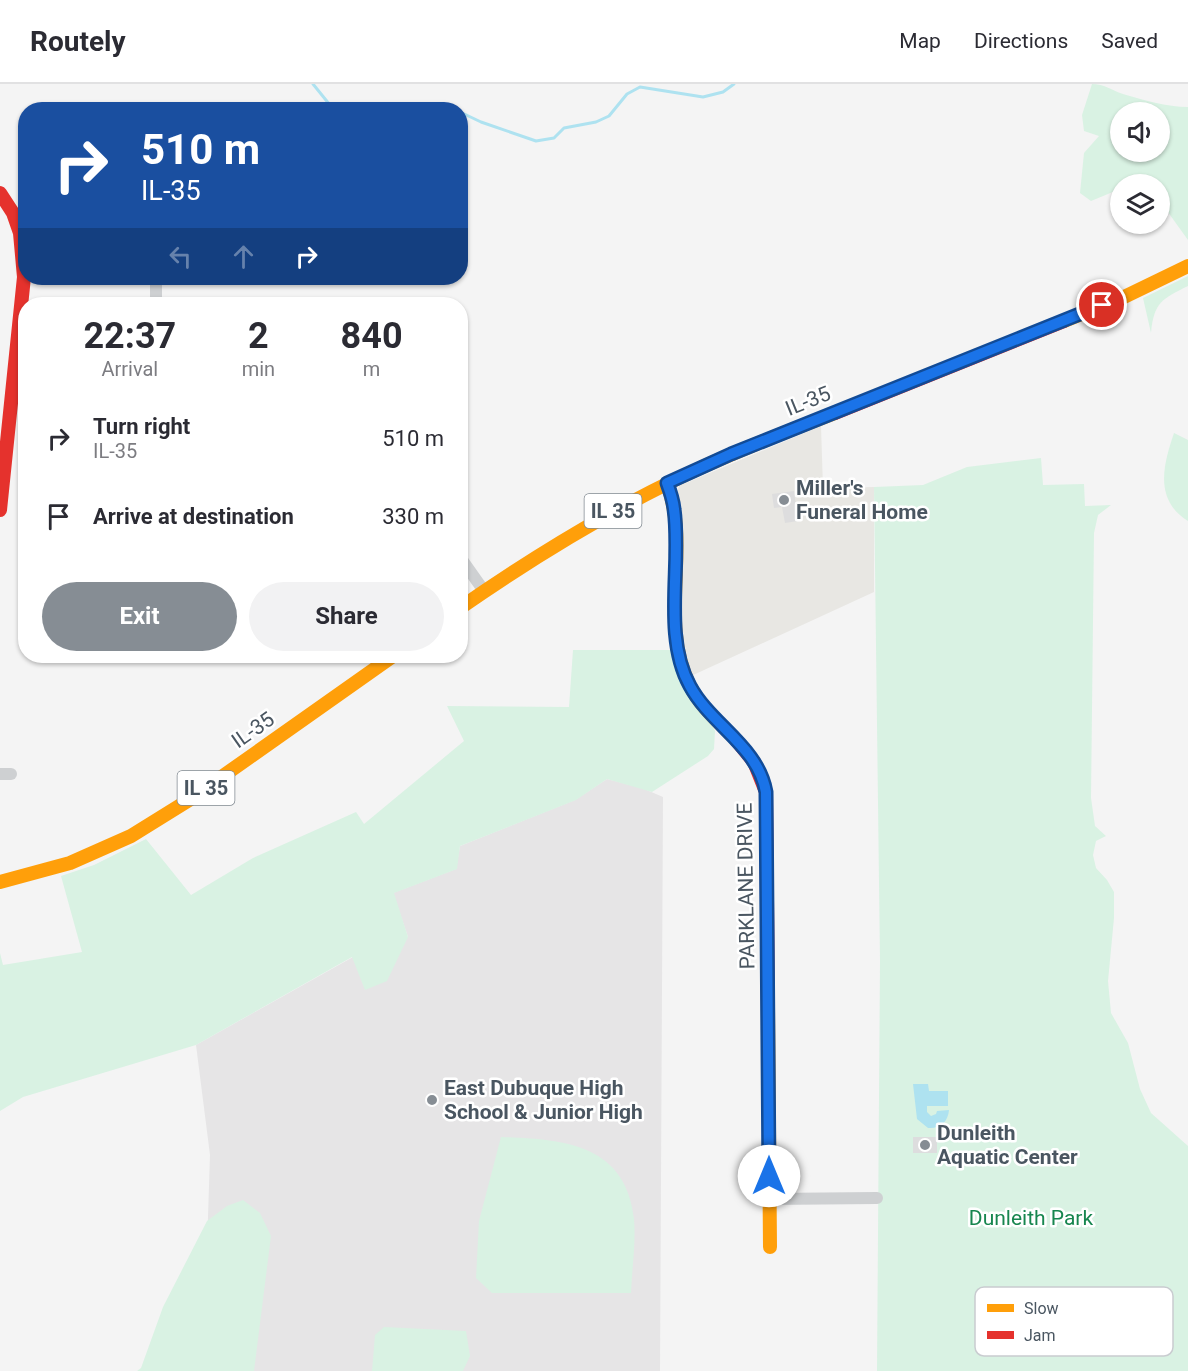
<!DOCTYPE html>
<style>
body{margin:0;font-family:Roboto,sans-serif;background:#f2f2f3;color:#2b2b33;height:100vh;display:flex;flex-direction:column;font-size:22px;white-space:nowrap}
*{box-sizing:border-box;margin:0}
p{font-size:20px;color:#7c7c81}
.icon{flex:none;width:33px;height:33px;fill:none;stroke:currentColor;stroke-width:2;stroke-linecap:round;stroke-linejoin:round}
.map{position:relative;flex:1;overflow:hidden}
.panel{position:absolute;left:18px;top:213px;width:450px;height:366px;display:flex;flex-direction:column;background:#fff;border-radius:24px;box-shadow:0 2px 4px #0004}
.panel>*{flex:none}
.top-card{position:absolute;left:18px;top:18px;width:450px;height:183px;border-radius:24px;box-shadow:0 2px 4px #0004;background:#1a4fa0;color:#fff;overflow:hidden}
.buttons{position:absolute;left:1110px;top:18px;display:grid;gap:12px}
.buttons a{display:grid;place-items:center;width:60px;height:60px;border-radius:50%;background:#fff;box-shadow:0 2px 4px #0004;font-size:30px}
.pin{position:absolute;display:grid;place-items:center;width:51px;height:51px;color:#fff;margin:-26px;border:3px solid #fff;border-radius:50%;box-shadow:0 2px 6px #0007}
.me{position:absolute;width:66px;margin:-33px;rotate:0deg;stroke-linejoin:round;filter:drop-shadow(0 0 4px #0008)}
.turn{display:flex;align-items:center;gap:21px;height:126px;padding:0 24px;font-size:27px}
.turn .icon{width:78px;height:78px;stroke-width:2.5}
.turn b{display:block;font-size:42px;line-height:51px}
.lanes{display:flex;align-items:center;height:57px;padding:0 24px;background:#0003;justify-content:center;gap:30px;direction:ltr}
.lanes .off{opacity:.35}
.eta{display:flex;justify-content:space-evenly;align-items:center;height:102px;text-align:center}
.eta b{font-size:36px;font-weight:700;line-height:42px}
.button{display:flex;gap:12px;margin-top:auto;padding:12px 24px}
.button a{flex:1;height:69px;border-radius:36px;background:#868d94;color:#fff;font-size:24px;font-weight:700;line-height:69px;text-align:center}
.button a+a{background:#f2f2f3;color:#2b2b33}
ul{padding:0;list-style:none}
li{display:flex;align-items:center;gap:18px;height:78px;padding:0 24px}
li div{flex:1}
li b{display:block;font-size:22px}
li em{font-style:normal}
header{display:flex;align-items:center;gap:36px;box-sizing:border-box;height:84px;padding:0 30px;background:#fff;border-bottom:2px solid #e1e1e2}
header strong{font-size:28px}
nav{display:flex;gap:33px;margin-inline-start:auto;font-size:21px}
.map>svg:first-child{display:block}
.commercial{fill:#e8e7e3}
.education{fill:#e6e5e6}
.green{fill:#d9f2e3;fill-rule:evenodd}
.water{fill:#aee2f0}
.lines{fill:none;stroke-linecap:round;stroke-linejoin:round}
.stream{stroke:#aee2f0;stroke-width:3}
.building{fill:#ddddde}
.street{stroke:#ced0d2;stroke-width:12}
.slow{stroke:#ff9f0a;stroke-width:14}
.jam{stroke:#e5322d;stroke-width:14}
.route-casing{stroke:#114b97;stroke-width:15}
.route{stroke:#1a73e8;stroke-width:10}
.poi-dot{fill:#868d94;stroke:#fff;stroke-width:2}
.labels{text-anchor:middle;stroke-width:5;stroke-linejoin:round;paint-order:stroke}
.shield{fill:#fff;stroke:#808990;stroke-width:1.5}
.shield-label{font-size:20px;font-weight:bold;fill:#4a5661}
.street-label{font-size:21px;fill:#4a5661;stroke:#fff}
.poi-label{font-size:21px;font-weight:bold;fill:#4a5661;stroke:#fff;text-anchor:start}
.park-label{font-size:21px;fill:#17864f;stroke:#fff}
.key{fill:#fff;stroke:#c9ccd0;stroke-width:1.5}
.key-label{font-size:16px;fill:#4a5661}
</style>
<header>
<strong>Routely</strong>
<nav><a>Map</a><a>Directions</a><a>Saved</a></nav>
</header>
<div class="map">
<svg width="1188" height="1287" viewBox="0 0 1188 1287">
<rect width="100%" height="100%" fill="#f4f4f4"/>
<!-- commercial -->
<path class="commercial" d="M821,342L823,404L874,403V508L691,592L681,542L677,408L679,402Z"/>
<!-- education -->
<path class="education" d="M607,695L642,704L663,713L660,1287H203L210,1071L196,961L353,873L408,853L393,809L456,785L460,762L575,716Z"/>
<!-- green -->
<g class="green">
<path d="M1092,0C1104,0 1111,6 1123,10C1143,16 1167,23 1188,23V156L1160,117V100H1148L1144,95L1131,100H1120V105L1091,117L1080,109L1084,69L1099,52L1084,47L1082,31ZM1120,28H1160V68H1120Z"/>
<path d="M1188,192V202C1162,215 1154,218 1151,249L1143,214Z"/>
<path d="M1174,349L1188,356V437C1154,416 1163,381 1174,349Z"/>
<path d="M1041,374L1043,401L1084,400L1085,422L1111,421L1098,431L1094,449L1091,714L1095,742L1106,752L1096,757L1093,771L1096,784L1107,796L1114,808V834L1108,897L1111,929L1128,959L1140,1005L1151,1029L1188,1062V1287H877L880,877L874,403L923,401L967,383Z"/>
<path d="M573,566H672L715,647L714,665L708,672L652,708L607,695L576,716L460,762L457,785L394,809L408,853L387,897L365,906L352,873L196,961L23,1013L0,1027V869L3,881L82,868L61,792L94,781L146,755L191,811L253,774L356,728L364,740L464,657L447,622L569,623Z"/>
<path d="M501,1053C561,1055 626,1059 634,1135C636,1159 632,1184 631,1209H492L476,1194L479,1137Z"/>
<path d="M243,1116L260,1129L271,1152L254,1287H137L141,1284L163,1223L207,1137L227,1122Z"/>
<path d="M384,1243L466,1247L470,1272L463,1287H372L375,1251Z"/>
</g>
<!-- water -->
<path class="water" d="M913,1000H928L929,1007H948V1022H927V1028L931,1032L936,1030L937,1027L949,1026C948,1038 940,1045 928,1044L917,1035Z"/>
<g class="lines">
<!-- stream -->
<g class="stream">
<path d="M313,0L334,26"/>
<path d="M427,26L446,21L455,26"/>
<path d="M460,28L481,38L536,57L554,54L564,44L596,38L609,32L627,10L640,3L703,13L723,8L734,0"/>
</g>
</g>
<!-- building -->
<g class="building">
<path d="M794,407L798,437L785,439L782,423L774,424L772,410Z"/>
<rect x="913" y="1053" width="24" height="16"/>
</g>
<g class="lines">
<!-- street -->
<g class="street">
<path d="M156,220V194"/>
<path d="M460,473L484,507"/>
<path d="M0,690H11"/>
<path d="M769,1115L877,1114"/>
</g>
<!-- slow -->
<g class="slow">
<path d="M1064,237L1124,213L1188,182"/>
<path d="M667,399C691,464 658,536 689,600C700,623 720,639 737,657"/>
<path d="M460,524C535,472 613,424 696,386C741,365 788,347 835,329"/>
<path d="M0,798L70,779L131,752L189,716L393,572"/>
<path d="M768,923L770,1163"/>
</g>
<!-- jam -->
<g class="jam">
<path d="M0,109L13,129L20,149L24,193L0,426"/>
<path d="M835,329L1064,237"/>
<path d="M737,657L754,678L766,708L768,923"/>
</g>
</g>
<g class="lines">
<defs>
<path id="route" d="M769,1092L766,708C758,662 711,641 690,602C662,552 682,480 674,425C673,416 670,407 667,399L731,370L1102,221"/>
</defs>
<!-- route casing -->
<use href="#route" class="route-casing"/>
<!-- route -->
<use href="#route" class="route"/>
</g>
<!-- markers -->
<g class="poi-dot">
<circle cx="784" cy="416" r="6"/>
<circle cx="432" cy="1016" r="6"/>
<circle cx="925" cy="1061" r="6"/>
</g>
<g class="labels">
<!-- shield labels -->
<g class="shield">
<rect x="584.5" y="410" width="57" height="34" rx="4.5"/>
<rect x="177.5" y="687" width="57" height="34" rx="4.5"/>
</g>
<g class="shield-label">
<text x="613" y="434">IL 35</text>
<text x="206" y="711">IL 35</text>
</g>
<!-- street labels -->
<g class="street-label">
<text transform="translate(808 317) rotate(-22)" y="7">IL-35</text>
<text transform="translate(253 646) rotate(-35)" y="7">IL-35</text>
<text transform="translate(746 802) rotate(-91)" y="7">PARKLANE DRIVE</text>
</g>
<!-- poi labels -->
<g class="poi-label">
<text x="796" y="411">Miller's<tspan x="796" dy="24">Funeral Home</tspan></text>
<text x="444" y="1011">East Dubuque High<tspan x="444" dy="24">School &amp; Junior High</tspan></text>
<text x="937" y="1056">Dunleith<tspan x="937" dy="24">Aquatic Center</tspan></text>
</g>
<!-- park labels -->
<g class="park-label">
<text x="1031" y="1141">Dunleith Park</text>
</g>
</g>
<!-- legend -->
<rect x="975" y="1203" width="198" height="69" rx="9" class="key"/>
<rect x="987" y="1220" width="27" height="8" fill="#ff9f0a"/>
<rect x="987" y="1247" width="27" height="8" fill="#e5322d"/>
<g class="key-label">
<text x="1024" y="1230">Slow</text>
<text x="1024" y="1257">Jam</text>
</g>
</svg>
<div class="buttons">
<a><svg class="icon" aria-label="sound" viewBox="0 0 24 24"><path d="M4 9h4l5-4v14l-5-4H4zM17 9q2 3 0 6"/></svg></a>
<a><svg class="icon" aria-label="layers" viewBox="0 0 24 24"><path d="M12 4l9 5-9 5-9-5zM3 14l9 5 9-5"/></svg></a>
</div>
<div class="pin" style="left:1102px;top:221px;background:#d93025"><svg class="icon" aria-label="arrive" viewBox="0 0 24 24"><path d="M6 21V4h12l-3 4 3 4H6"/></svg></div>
<svg class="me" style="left:769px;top:1092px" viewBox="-20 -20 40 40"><circle r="19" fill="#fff"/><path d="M0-13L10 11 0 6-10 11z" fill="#1a73e8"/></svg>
<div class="top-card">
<div class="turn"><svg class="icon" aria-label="right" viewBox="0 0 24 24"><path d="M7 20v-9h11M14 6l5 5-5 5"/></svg><div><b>510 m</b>IL-35</div></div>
<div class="lanes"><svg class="icon off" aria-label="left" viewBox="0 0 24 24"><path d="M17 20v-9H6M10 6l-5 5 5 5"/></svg><svg class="icon off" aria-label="ahead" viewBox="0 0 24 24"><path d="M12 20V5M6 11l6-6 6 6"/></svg><svg class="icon" aria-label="right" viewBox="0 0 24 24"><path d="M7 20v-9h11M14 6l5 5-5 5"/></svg></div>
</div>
<section class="panel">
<div class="eta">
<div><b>22:37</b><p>Arrival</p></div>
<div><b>2</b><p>min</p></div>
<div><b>840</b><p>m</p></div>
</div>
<ul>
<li><svg class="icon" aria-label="right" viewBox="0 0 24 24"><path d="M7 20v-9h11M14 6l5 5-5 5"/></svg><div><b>Turn right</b><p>IL-35</p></div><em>510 m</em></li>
<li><svg class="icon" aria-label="arrive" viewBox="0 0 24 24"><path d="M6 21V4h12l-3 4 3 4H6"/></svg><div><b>Arrive at destination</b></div><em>330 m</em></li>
</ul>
<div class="button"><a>Exit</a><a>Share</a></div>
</section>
</div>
